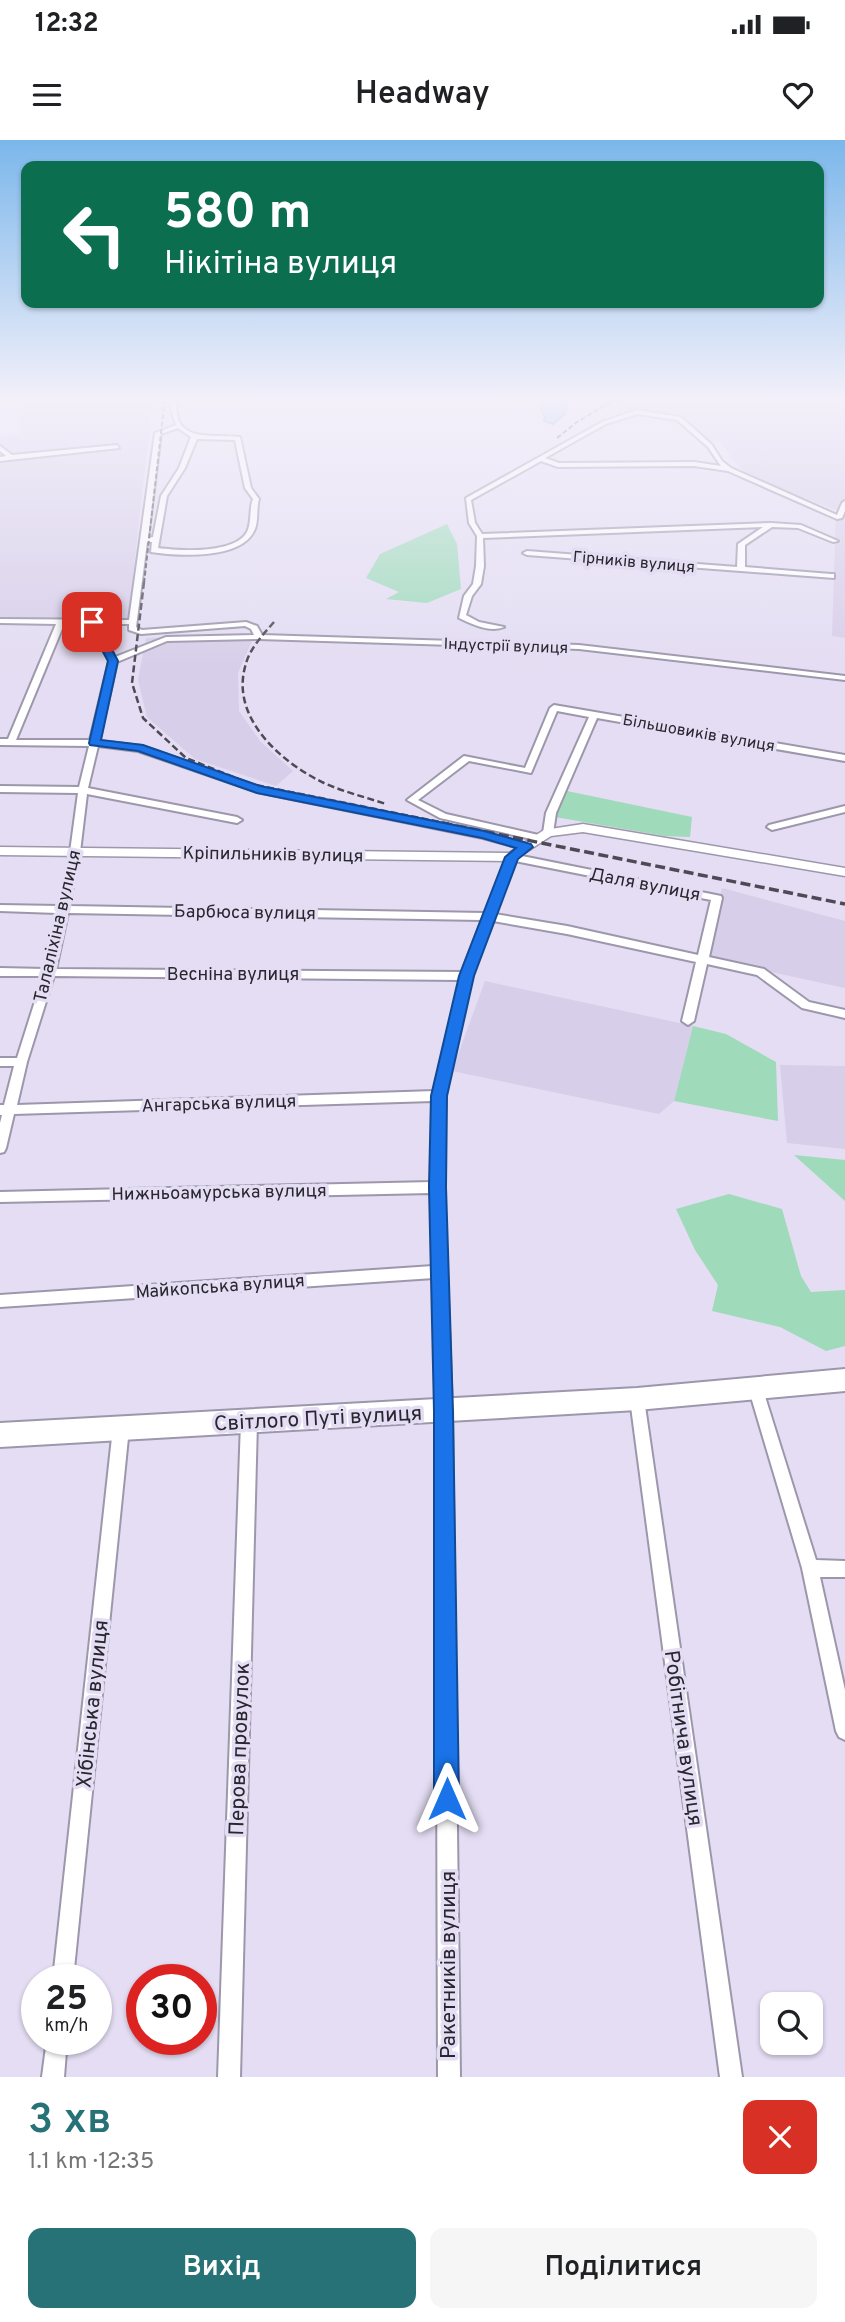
<!DOCTYPE html>
<html lang="uk">
<meta charset="utf-8">
<style>
body{margin:0;font-family:Overpass,sans-serif;background:#f6f6f6;color:#202124;height:100vh;display:flex;flex-direction:column;font-size:26px;white-space:nowrap}
*{box-sizing:border-box;margin:0}
p{font-size:23px;color:#757577}
.icon{flex:none;width:38px;height:38px;fill:none;stroke:currentColor;stroke-width:2;stroke-linecap:round;stroke-linejoin:round}
.map{position:relative;height:1937px;overflow:hidden}
.details{display:flex;flex-direction:column;background:#fff;flex:1}
.details>*{flex:none}
.top-card{position:absolute;left:21px;top:21px;width:803px;height:147px;border-radius:14px;box-shadow:0 2px 5px #0004;background:#0b6e4f;color:#fff;overflow:hidden}
.controls{position:absolute;left:760px;top:1852px;display:grid;gap:14px}
.controls a{display:grid;place-items:center;width:63px;height:63px;border-radius:14px;background:#fff;box-shadow:0 2px 5px #0004;font-size:35px}
.speed{position:absolute;left:21px;top:1824px;display:flex;gap:14px;font-size:35px;font-weight:700;text-align:center}
.speed>*{display:grid;place-content:center;width:91px;height:91px;border-radius:50%;background:#fff;box-shadow:0 2px 5px #0004;line-height:1}
.speed small{font-size:18px;font-weight:400}
.speed .limit{border:10px solid #d22;background:#fff;color:#111}
.pin{position:absolute;display:grid;place-items:center;width:60px;height:60px;color:#fff;margin:-30px;border-radius:14px;box-shadow:0 4px 10px #0006}
.me{position:absolute;width:77px;margin:-38px;rotate:0deg;stroke-linejoin:round;filter:drop-shadow(0 0 5px #0008)}
.turn{display:flex;align-items:center;gap:24px;height:147px;padding:0 28px;font-size:32px}
.turn .icon{width:91px;height:91px;stroke-width:2.5}
.turn b{display:block;font-size:49px;line-height:60px}
.round{display:grid;place-items:center;flex:none;width:74px;height:74px;border-radius:14px;background:#f6f6f6}
.head{display:flex;align-items:center;justify-content:space-between;height:119px;padding:0 28px}
h1{font-size:42px;font-weight:600;line-height:52px;color:#277276}
.primary-button{display:flex;gap:14px;margin-top:auto;padding:14px 28px}
.primary-button a{flex:1;height:80px;border-radius:14px;background:#277276;color:#fff;font-size:28px;font-weight:600;line-height:80px;text-align:center}
.primary-button a+a{background:#f6f6f6;color:#202124}
.status{display:flex;justify-content:space-between;align-items:center;height:49px;padding:0 35px;background:#fff;direction:ltr}
.status svg{height:19px;fill:currentColor}
header{display:flex;justify-content:space-between;align-items:center;height:91px;padding:0 28px;background:#fff;font-size:32px;font-weight:600}
.map>svg:first-child{display:block}
.built{fill:#d7cee9}
.green{fill:#9fdabb}
.water{fill:#79bcef;stroke:#618fb5;stroke-width:2}
.lines{fill:none;stroke-linecap:round;stroke-linejoin:round}
.minor-casing{stroke:#9d97ab;stroke-width:4}
.tertiary-casing{stroke:#9d97ab;stroke-width:3}
.secondary-casing{stroke:#9d97ab;stroke-width:4}
.minor{fill:#fff;fill-rule:evenodd}
.tertiary{fill:#fff;fill-rule:evenodd}
.secondary{fill:#fff;fill-rule:evenodd}
.rail-far2{stroke:#4d4a55;stroke-width:2;stroke-dasharray:5 2.5;stroke-linecap:butt}
.rail-far1{stroke:#4d4a55;stroke-width:2.5;stroke-dasharray:7 3.5;stroke-linecap:butt}
.rail{stroke:#4d4a55;stroke-width:3.5;stroke-dasharray:10 4.5;stroke-linecap:butt}
.route{fill:#1a73e8;stroke:#114b97;stroke-width:2}
.labels{text-anchor:middle;stroke-width:7;stroke-linejoin:round;paint-order:stroke}
.far-street-label{font-size:16px;fill:#28262e;stroke:#e4ddf3}
.street-label{font-size:18px;fill:#28262e;stroke:#e4ddf3}
.near-street-label{font-size:21px;fill:#28262e;stroke:#e4ddf3}
</style>
<div class="status"><b>12:32</b><svg viewBox="0 0 49 12"><path d="M0 12V9h3v3zM5 12V6h3v6zM10 12V3h3v9zM15 12V0h3v12zM26 1h20v11H26zM47 4h2v5h-2z"/></svg></div>
<header><svg class="icon" aria-label="menu" viewBox="0 0 24 24"><path d="M4 6h16M4 12h16M4 18h16"/></svg>Headway<svg class="icon" aria-label="heart" viewBox="0 0 24 24"><path d="M12 20l-8-8c-3-5 5-10 8-4 3-6 11-1 8 4z"/></svg></header>
<div class="map">
<svg width="845" height="1937" viewBox="0 0 845 1937">
<rect width="100%" height="100%" fill="#e4ddf3"/>
<!-- built -->
<g class="built">
<path d="M18,258H153L128,480L0,479V297L21,294Z"/>
<path d="M570,258H845V498L832,496L836,370L755,339L740,328L719,301L706,302L666,272L644,270L625,272Z"/>
<path d="M255,494L238,533L239,571L260,601L293,631L276,646L195,619L147,577L138,540L146,498Z"/>
<path d="M722,748L845,781V848L706,818Z"/>
<path d="M485,841L693,886L674,961L659,974L452,931Z"/>
<path d="M780,925L845,926V1009L787,1003Z"/>
</g>
<!-- green -->
<g class="green">
<path d="M447,384L457,404L461,449L427,463L386,459L399,452L366,438L380,414Z"/>
<path d="M567,651L692,677L690,697L665,696L555,677Z"/>
<path d="M693,886L726,894L776,922L778,981L674,961Z"/>
<path d="M794,1015L845,1020V1061Z"/>
<path d="M729,1054L782,1069L801,1136L811,1152L845,1150V1206L826,1211L780,1187L712,1171L718,1145L695,1110L676,1069Z"/>
</g>
<!-- water -->
<path class="water" d="M547,258H560L569,263L564,275L553,284L544,281L545,277L540,267Z"/>
<g class="lines">
<defs>
<g id="minor">
<path d="M171,258H177C170,304 211,294 240,297L251,348L259,359C256,369 259,382 254,391C240,420 178,416 151,412L152,402H147L136,487L142,490L246,482L257,486L262,495L579,505L845,536V540L579,509L259,499L167,501L117,522L99,601L142,606L259,647L484,692L530,705L532,707L527,710L483,698L257,652L138,611L98,606L88,648L237,677L242,680L237,683L87,654L80,712L69,766L485,773L507,717L512,714L721,756L722,758L709,817L764,829L809,862L845,870V878L802,868L757,835L707,824L694,881L688,885L682,881L696,822L567,794L493,781L472,836L445,956L444,1047L452,1271L460,1937H438L436,1271L434,1138L0,1167V1155L433,1126L432,1053L0,1062V1052L432,1042L433,961L14,974L6,1008L4,1012L0,1013V983L2,975H0V965H4L14,926H0V918H17L43,836H0V828L45,829L57,773L0,771V765L59,766L70,712L78,653L0,652V646L79,647L89,606L0,605V599H8L56,484L0,483V479L129,480L155,293L176,285L171,269ZM178,288L191,297L179,328L161,356L153,397L148,398L161,294ZM197,299L235,300L245,348L253,359C249,369 252,382 247,392C235,414 180,411 158,408L167,356L185,328ZM64,484H89L109,521L90,600H16ZM97,484H129V490L141,494L245,486L251,489L254,495L166,497L115,517ZM515,721L711,760L698,815L567,786L495,774ZM68,773L482,780L462,832L56,829ZM54,836L460,840L434,951L17,965L27,922Z"/>
<path d="M637,270L681,277L712,305L722,321L731,328L837,375L842,363L845,361V371L842,378L837,379L728,331L694,326L558,327L541,321L471,360L475,383L482,394L771,383L801,385L838,401L833,402L798,388L772,387L745,405V427L831,434H834V438L527,415L523,413L527,411L737,427L738,404L763,387L483,398L484,426L481,444L472,456L466,475L479,482L504,487C490,493 472,484 459,478L464,456L473,444L476,426L477,396L469,383L466,358L602,282ZM637,274L677,280L708,307L721,326L694,322L559,323L545,318L606,284Z"/>
<path d="M117,305L119,308L0,321V317L6,316L0,311V306L12,315Z"/>
<path d="M554,565L845,615V621L597,578L556,673L553,693L548,696L543,693L546,673L589,577L557,571L531,633L469,621L418,660L446,674L543,696V700L540,701L440,678L407,660L464,616L525,628L550,568Z"/>
<path d="M845,666V672L772,690L767,687L769,685Z"/>
<path d="M756,1243L761,1245L763,1250L816,1420L845,1421V1437H820L845,1550V1600L839,1597L836,1591L802,1428L749,1250L751,1245Z"/>
<path d="M637,1252L642,1254L644,1259L742,1937H720L630,1259L632,1254Z"/>
<path d="M249,1275L254,1277L257,1282L240,1937H218L241,1282L244,1277Z"/>
<path d="M121,1281L126,1283L129,1288L73,1839H53L113,1288L116,1283Z"/>
<path d="M47,1899H67L64,1937H42Z"/>
</g>
<path id="tertiary" d="M583,684L845,728V736L583,692L551,696L512,721L0,715V707L509,713L544,690Z"/>
<path id="secondary" d="M845,1229V1251L637,1270L0,1307V1283L637,1248Z"/>
</defs>
<!-- minor casing -->
<use href="#minor" class="minor-casing"/>
<!-- tertiary casing -->
<use href="#tertiary" class="tertiary-casing"/>
<!-- secondary casing -->
<use href="#secondary" class="secondary-casing"/>
<!-- minor -->
<use href="#minor" class="minor"/>
<!-- tertiary -->
<use href="#tertiary" class="tertiary"/>
<!-- secondary -->
<use href="#secondary" class="secondary"/>
<!-- rail-far2 -->
<g class="rail-far2">
<path d="M557,298L577,282L618,258"/>
<path d="M144,443L165,258"/>
</g>
<!-- rail-far1 -->
<g class="rail-far1">
<path d="M144,442L132,543L143,578L186,618L251,644L450,684"/>
<path d="M274,482C262,496 249,509 245,527C231,579 282,623 324,643C344,652 365,657 386,664"/>
</g>
<!-- rail -->
<path class="rail" d="M442,683L845,764"/>
</g>
<!-- sky -->
<linearGradient id="sky" x2="0" y2="1"><stop stop-color="#7bb7eb"/><stop offset="0.49" stop-color="#f3f0fa"/><stop offset="1" stop-color="#f3f0fa" stop-opacity="0"/></linearGradient>
<rect width="845" height="529" fill="url(#sky)"/>
<!-- route -->
<path class="route" d="M89,480H96L118,521L101,600L143,605L260,646L484,691L531,704L533,707L518,719L474,836L447,956L446,1047L453,1271L459,1659L455,1668L447,1671L438,1668L434,1659V1271L429,1047L431,956L459,836L505,717L516,708L482,698L257,653L138,611L90,605L89,603L108,521L87,482Z"/>
<g class="labels">
<!-- far-street labels -->
<g class="far-street-label">
<text transform="translate(634 421) rotate(5)" y="6">Гірників вулиця</text>
<text transform="translate(506 505) rotate(2)" y="6">Індустрії вулиця</text>
<text transform="translate(699 592) rotate(10)" y="6">Більшовиків вулиця</text>
</g>
<!-- street labels -->
<g class="street-label">
<text transform="translate(273 714) rotate(1)" y="6">Кріпильників вулиця</text>
<text transform="translate(645 744) rotate(11)" y="6">Даля вулиця</text>
<text transform="translate(245 772) rotate(1)" y="6">Барбюса вулиця</text>
<text transform="translate(57 786) rotate(-77)" y="6">Талаліхіна вулиця</text>
<text x="233" y="840">Весніна вулиця</text>
<text transform="translate(219 963) rotate(-2)" y="6">Ангарська вулиця</text>
<text transform="translate(219 1052) rotate(-1)" y="6">Нижньоамурська вулиця</text>
<text transform="translate(220 1146) rotate(-4)" y="6">Майкопська вулиця</text>
</g>
<!-- near-street labels -->
<g class="near-street-label">
<text transform="translate(318 1278) rotate(-3)" y="7">Світлого Путі вулиця</text>
<text transform="translate(92 1564) rotate(-84)" y="7">Хібінська вулиця</text>
<text transform="translate(684 1598) rotate(82)" y="7">Робітнича вулиця</text>
<text transform="translate(239 1609) rotate(-88)" y="7">Перова провулок</text>
<text transform="translate(448 1825) rotate(-90)" y="7">Ракетників вулиця</text>
</g>
</g>
</svg>
<div class="controls">
<a><svg class="icon" aria-label="search" viewBox="0 0 24 24"><circle cx="10" cy="10" r="6"/><path d="M15 15l6 6"/></svg></a>
</div>
<div class="speed"><div>25<small>km/h</small></div><div class="limit">30</div></div>
<div class="pin" style="left:92px;top:482px;background:#d93025"><svg class="icon" aria-label="arrive" viewBox="0 0 24 24"><path d="M6 21V4h12l-3 4 3 4H6"/></svg></div>
<svg class="me" style="left:447px;top:1659px" viewBox="-20 -20 40 40"><path d="M0-17L14 15 0 8-14 15z" fill="#1a73e8" stroke="#fff" stroke-width="4"/></svg>
<div class="top-card">
<div class="turn"><svg class="icon" aria-label="left" viewBox="0 0 24 24"><path d="M17 20v-9H6M10 6l-5 5 5 5"/></svg><div><b>580 m</b>Нікітіна вулиця</div></div>
</div>
</div>
<section class="details">
<div class="head"><div><h1>3 хв</h1><p>1.1 km · 12:35</p></div><a class="round" style="background:#d93025;color:#fff"><svg class="icon" aria-label="close" viewBox="0 0 24 24"><path d="M6 6l12 12M18 6L6 18"/></svg></a></div>
<div class="primary-button"><a>Вихід</a><a>Поділитися</a></div>
</section>
